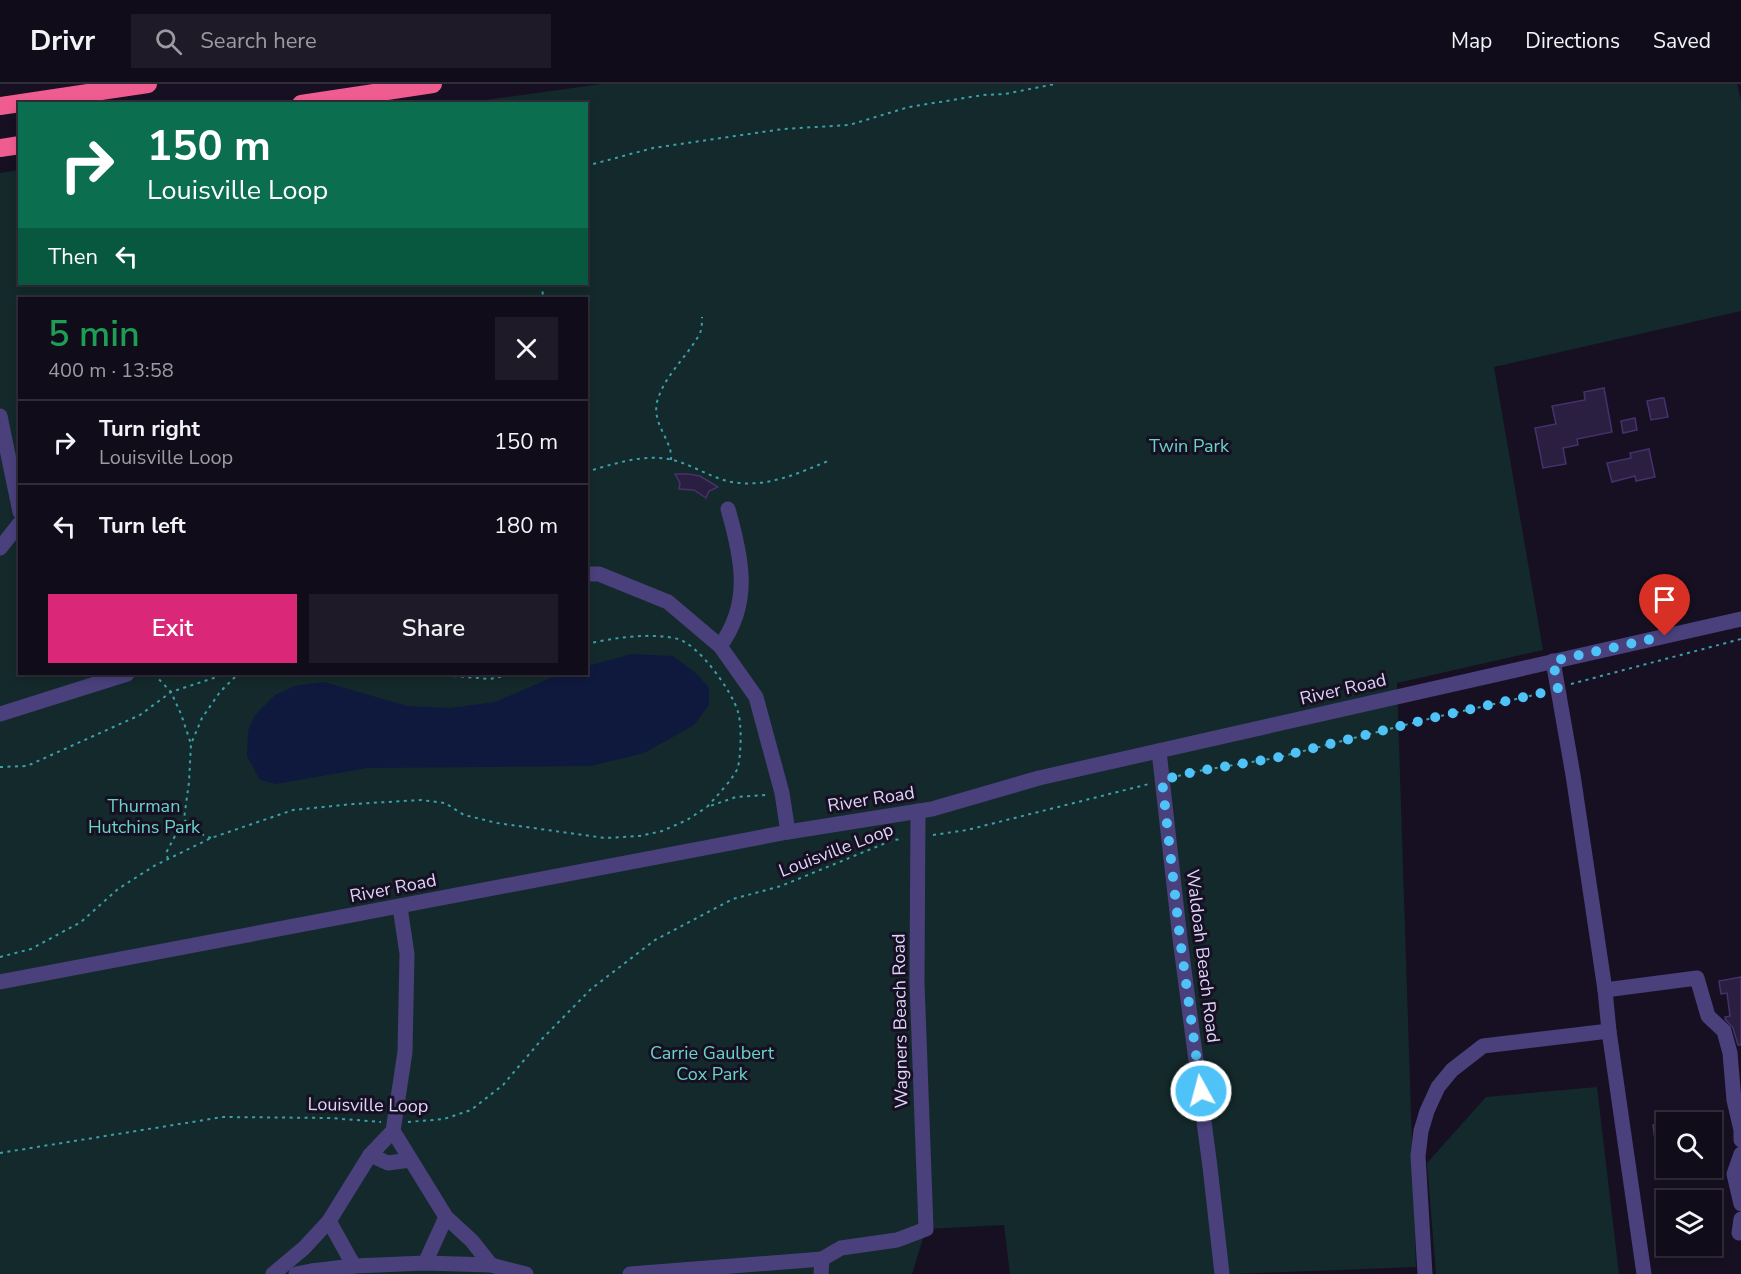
<!DOCTYPE html>
<meta charset="utf-8">
<style>
body{margin:0;font-family:"Nunito Sans",sans-serif;background:#1e1a27;color:#f1f3f6;height:100vh;display:flex;flex-direction:column;font-size:22px;white-space:nowrap}
*{box-sizing:border-box;margin:0}
p{font-size:20px;color:#9c9ba2}
.icon{flex:none;width:33px;height:33px;fill:none;stroke:currentColor;stroke-width:2;stroke-linecap:round;stroke-linejoin:round}
.map{position:relative;flex:1;overflow:hidden}
.side{position:absolute;left:18px;top:213px;width:570px;height:378px;display:flex;flex-direction:column;background:#100c1a;border-radius:0px;box-shadow:0 3px 9px #0003,0 0 0 2px #302c39}
.side>*{flex:none}
.guide{position:absolute;left:18px;top:18px;width:570px;height:183px;border-radius:0px;box-shadow:0 3px 9px #0003,0 0 0 2px #302c39;background:#0b6e4f;color:#fff;overflow:hidden}
.tools{position:absolute;left:1656px;top:1028px;display:grid;gap:12px}
.tools a{display:grid;place-items:center;width:66px;height:66px;border-radius:0px;background:#100c1a;box-shadow:0 3px 9px #0003,0 0 0 2px #302c39;font-size:30px}
.pin{position:absolute;display:grid;place-items:center;width:51px;height:51px;color:#fff;margin:-62px -26px;border-radius:50% 50% 50% 0;rotate:-45deg;box-shadow:0 0 6px #0007}
.pin .icon{rotate:45deg}
.me{position:absolute;width:66px;margin:-33px;rotate:353deg;stroke-linejoin:round;filter:drop-shadow(0 0 4px #0008)}
.turn{display:flex;align-items:center;gap:21px;height:126px;padding:0 30px;font-size:27px}
.turn .icon{width:78px;height:78px;stroke-width:2.5}
.turn b{display:block;font-size:42px;line-height:51px}
.then{display:flex;align-items:center;height:57px;padding:0 30px;background:#0003;gap:12px;font-size:22px}
.round{display:grid;place-items:center;flex:none;width:63px;height:63px;border-radius:0px;background:#1e1a27}
.summary{display:flex;align-items:center;justify-content:space-between;height:102px;padding:0 30px}
h1{font-size:36px;font-weight:600;line-height:45px;color:#1e9e55}
.cta{display:flex;gap:12px;margin-top:auto;padding:12px 30px}
.cta a{flex:1;height:69px;border-radius:0px;background:#db2777;color:#fff;font-size:24px;font-weight:600;line-height:69px;text-align:center}
.cta a+a{background:#1e1a27;color:#f1f3f6}
ul{padding:0;list-style:none}
li{display:flex;align-items:center;gap:18px;height:84px;padding:0 30px;border-top:2px solid #302c39}
li div{flex:1}
li b{display:block;font-size:22px}
li em{font-style:normal}
header{display:flex;align-items:center;gap:36px;box-sizing:border-box;height:84px;padding:0 30px;background:#100c1a;border-bottom:2px solid #302c39}
header strong{font-size:28px}
nav{display:flex;gap:33px;margin-inline-start:auto;font-size:21px}
.search{width:420px;height:54px;background:#1e1a27;display:flex;align-items:center;gap:15px;box-sizing:border-box;padding:0 21px;border-radius:0px;color:#9c9ba2;font-size:22px}
.map>svg:first-child{display:block}
.green{fill:#14292b;fill-rule:evenodd}
.water{fill:#0f193d}
.building{fill:#2a1e41;stroke:#45326b;stroke-width:1.5}
.lines{fill:none;stroke-linecap:round;stroke-linejoin:round}
.path{stroke:#3aa1aa;stroke-width:2;stroke-dasharray:3 4.5;stroke-linecap:butt}
.minor{stroke:#4a407c;stroke-width:15}
.highway{stroke:#ef5c8f;stroke-width:18}
.route{stroke:#4fc3f7;stroke-width:10;stroke-dasharray:0 18}
.labels{text-anchor:middle;stroke-width:6;stroke-linejoin:round;paint-order:stroke}
.park-label{font-size:18px;fill:#68d4c8;stroke:#161022}
.street-label{font-size:18px;fill:#dfd5fb;stroke:#161022}
</style>
<header>
<strong>Drivr</strong>
<div class="search"><svg class="icon" aria-label="search" viewBox="0 0 24 24"><circle cx="10" cy="10" r="6"/><path d="M15 15l6 6"/></svg>Search here</div>
<nav><a>Map</a><a>Directions</a><a>Saved</a></nav>
</header>
<div class="map">
<svg width="1741" height="1190" viewBox="0 0 1741 1190">
<rect width="100%" height="100%" fill="#161022"/>
<!-- green -->
<g class="green">
<path d="M601,0H1737L1741,16V227L1494,283L1543,566L1397,599L1416,1183L1233,1190H1010L1004,1141L926,1145L912,1190H0V89L19,86L20,200H586V20L464,19ZM20,214H586V590H20Z"/>
<path d="M1597,1003L1619,1190H1436L1427,1079L1486,1013Z"/>
</g>
<!-- water -->
<path class="water" d="M632,570L673,572L697,590L709,604V621L694,641L644,669L591,682L367,684L276,700L260,696L247,672L248,647L255,631L275,611L295,602L324,598L407,622L450,624L495,618L560,590H586L587,582Z"/>
<!-- building -->
<g class="building">
<path d="M1604,304L1612,348L1577,355L1578,361L1563,364L1566,380L1543,384L1535,344L1556,340L1552,322L1585,316L1584,308Z"/>
<path d="M1661,314H1664L1668,333L1651,336L1647,317Z"/>
<path d="M1635,334L1637,346L1623,349L1621,337Z"/>
<path d="M1649,365L1655,393L1636,397L1635,392L1612,398L1607,379L1631,374L1630,369Z"/>
<path d="M675,390H688L700,392L718,403L709,407L706,414L694,406L679,405L680,399Z"/>
<path d="M1741,893V961H1738L1733,944L1725,935V933L1730,932L1727,909L1721,910L1719,897Z"/>
<path d="M1666,1039V1062L1656,1064L1653,1041Z"/>
</g>
<g class="lines">
<!-- path -->
<g class="path">
<path d="M586,82L653,64L783,45L849,41L909,23L983,11L1005,10L1055,0"/>
<path d="M542,200L543,214"/>
<path d="M671,376C673,356 652,342 657,318C664,292 686,274 699,251C702,246 702,240 702,233"/>
<path d="M586,388C613,380 645,369 673,376C696,382 715,397 739,399C771,402 799,389 828,377"/>
<path d="M586,560C614,554 649,548 678,555C699,561 732,607 738,628C742,641 741,670 738,683C735,693 715,714 707,723L736,713L767,711"/>
<path d="M154,590L171,608L181,630L191,660"/>
<path d="M431,590L490,595L512,590"/>
<path d="M581,590L583,593"/>
<path d="M1571,600L1741,555"/>
<path d="M0,683L27,682L140,631L171,608L226,590"/>
<path d="M1178,692L1198,687L1276,674L1436,633L1543,609"/>
<path d="M933,751L967,746L1149,700"/>
<path d="M211,754L194,747L184,735L189,698L191,660L202,634L220,608L238,590"/>
<path d="M168,775L166,769L184,735"/>
<path d="M0,873L31,865L81,838L118,805L154,782L211,754L293,726L353,720L421,716L445,719L464,731L497,739L605,754L640,752L662,747L687,736L707,723"/>
<path d="M408,1038L444,1035L471,1026L503,1001L542,955L591,905L655,856L733,815L781,802L893,756L903,755"/>
<path d="M0,1069L223,1033L330,1034L381,1038"/>
</g>
<!-- minor -->
<g class="minor">
<path d="M0,332L20,428"/>
<path d="M0,464L20,439"/>
<path d="M586,490H599L668,518L720,562L756,613L782,709L788,748"/>
<path d="M720,562C752,519 742,474 728,425"/>
<path d="M1553,577L1573,691L1605,906L1609,947L1644,1190"/>
<path d="M0,630L127,590"/>
<path d="M1159,667L1180,855L1210,1083L1222,1190"/>
<path d="M400,823L407,870L405,968L393,1047L446,1133L472,1157L491,1181"/>
<path d="M0,898L788,748L932,725L1039,694L1741,535"/>
<path d="M1605,906L1697,894L1708,932L1724,947L1730,969L1734,1016L1741,1046V1056"/>
<path d="M1741,1070L1734,1090L1741,1120"/>
<path d="M370,1071L388,1079L410,1076"/>
<path d="M1739,1149L1741,1135"/>
<path d="M822,1175L841,1164L897,1156L926,1145L917,898L918,727"/>
<path d="M425,1179L446,1133"/>
<path d="M354,1182L329,1137L370,1071L393,1047"/>
<path d="M273,1190L304,1164L329,1137"/>
<path d="M296,1190L311,1187L354,1182L425,1179L491,1181L526,1190"/>
<path d="M630,1190L822,1175L821,1190"/>
<path d="M1425,1190L1418,1072L1421,1047L1427,1027L1438,1003L1452,986L1483,962L1609,947"/>
</g>
<!-- highway -->
<g class="highway">
<path d="M301,20L433,0"/>
<path d="M0,22L148,0"/>
<path d="M0,64L20,61"/>
</g>
</g>
<g class="lines">
<!-- route -->
<path class="route" d="M1201,1007L1180,855L1162,696L1198,687L1275,674L1436,633L1550,607L1558,604L1553,577L1665,552"/>
</g>
<g class="labels">
<!-- park labels -->
<g class="park-label">
<text x="1189" y="368">Twin Park</text>
<text x="144" y="728">Thurman<tspan x="144" dy="21">Hutchins Park</tspan></text>
<text x="712" y="975">Carrie Gaulbert<tspan x="712" dy="21">Cox Park</tspan></text>
</g>
<!-- street labels -->
<g class="street-label">
<text transform="translate(1343 605) rotate(-13)" y="6">River Road</text>
<text transform="translate(871 715) rotate(-9)" y="6">River Road</text>
<text transform="translate(836 766) rotate(-21)" y="6">Louisville Loop</text>
<text transform="translate(393 804) rotate(-11)" y="6">River Road</text>
<text transform="translate(1203 872) rotate(83)" y="6">Waldoah Beach Road</text>
<text transform="translate(900 937) rotate(-91)" y="6">Wagners Beach Road</text>
<text transform="translate(368 1021) rotate(1)" y="6">Louisville Loop</text>
</g>
</g>
</svg>
<div class="tools">
<a><svg class="icon" aria-label="search" viewBox="0 0 24 24"><circle cx="10" cy="10" r="6"/><path d="M15 15l6 6"/></svg></a>
<a><svg class="icon" aria-label="layers" viewBox="0 0 24 24"><path d="M12 4l9 5-9 5-9-5zM3 14l9 5 9-5"/></svg></a>
</div>
<div class="pin" style="left:1665px;top:552px;background:#d93025"><svg class="icon" aria-label="arrive" viewBox="0 0 24 24"><path d="M6 21V4h12l-3 4 3 4H6"/></svg></div>
<svg class="me" style="left:1201px;top:1007px" viewBox="-20 -20 40 40"><circle r="17" fill="#4fc3f7" stroke="#fff" stroke-width="3"/><path d="M0-11L8 9 0 5-8 9z" fill="#fff"/></svg>
<div class="guide">
<div class="turn"><svg class="icon" aria-label="right" viewBox="0 0 24 24"><path d="M7 20v-9h11M14 6l5 5-5 5"/></svg><div><b>150 m</b>Louisville Loop</div></div>
<div class="then">Then<svg class="icon" aria-label="left" viewBox="0 0 24 24"><path d="M17 20v-9H6M10 6l-5 5 5 5"/></svg></div>
</div>
<section class="side">
<div class="summary"><div><h1>5 min</h1><p>400 m · 13:58</p></div><a class="round"><svg class="icon" aria-label="close" viewBox="0 0 24 24"><path d="M6 6l12 12M18 6L6 18"/></svg></a></div>
<ul>
<li><svg class="icon" aria-label="right" viewBox="0 0 24 24"><path d="M7 20v-9h11M14 6l5 5-5 5"/></svg><div><b>Turn right</b><p>Louisville Loop</p></div><em>150 m</em></li>
<li><svg class="icon" aria-label="left" viewBox="0 0 24 24"><path d="M17 20v-9H6M10 6l-5 5 5 5"/></svg><div><b>Turn left</b></div><em>180 m</em></li>
</ul>
<div class="cta"><a>Exit</a><a>Share</a></div>
</section>
</div>
